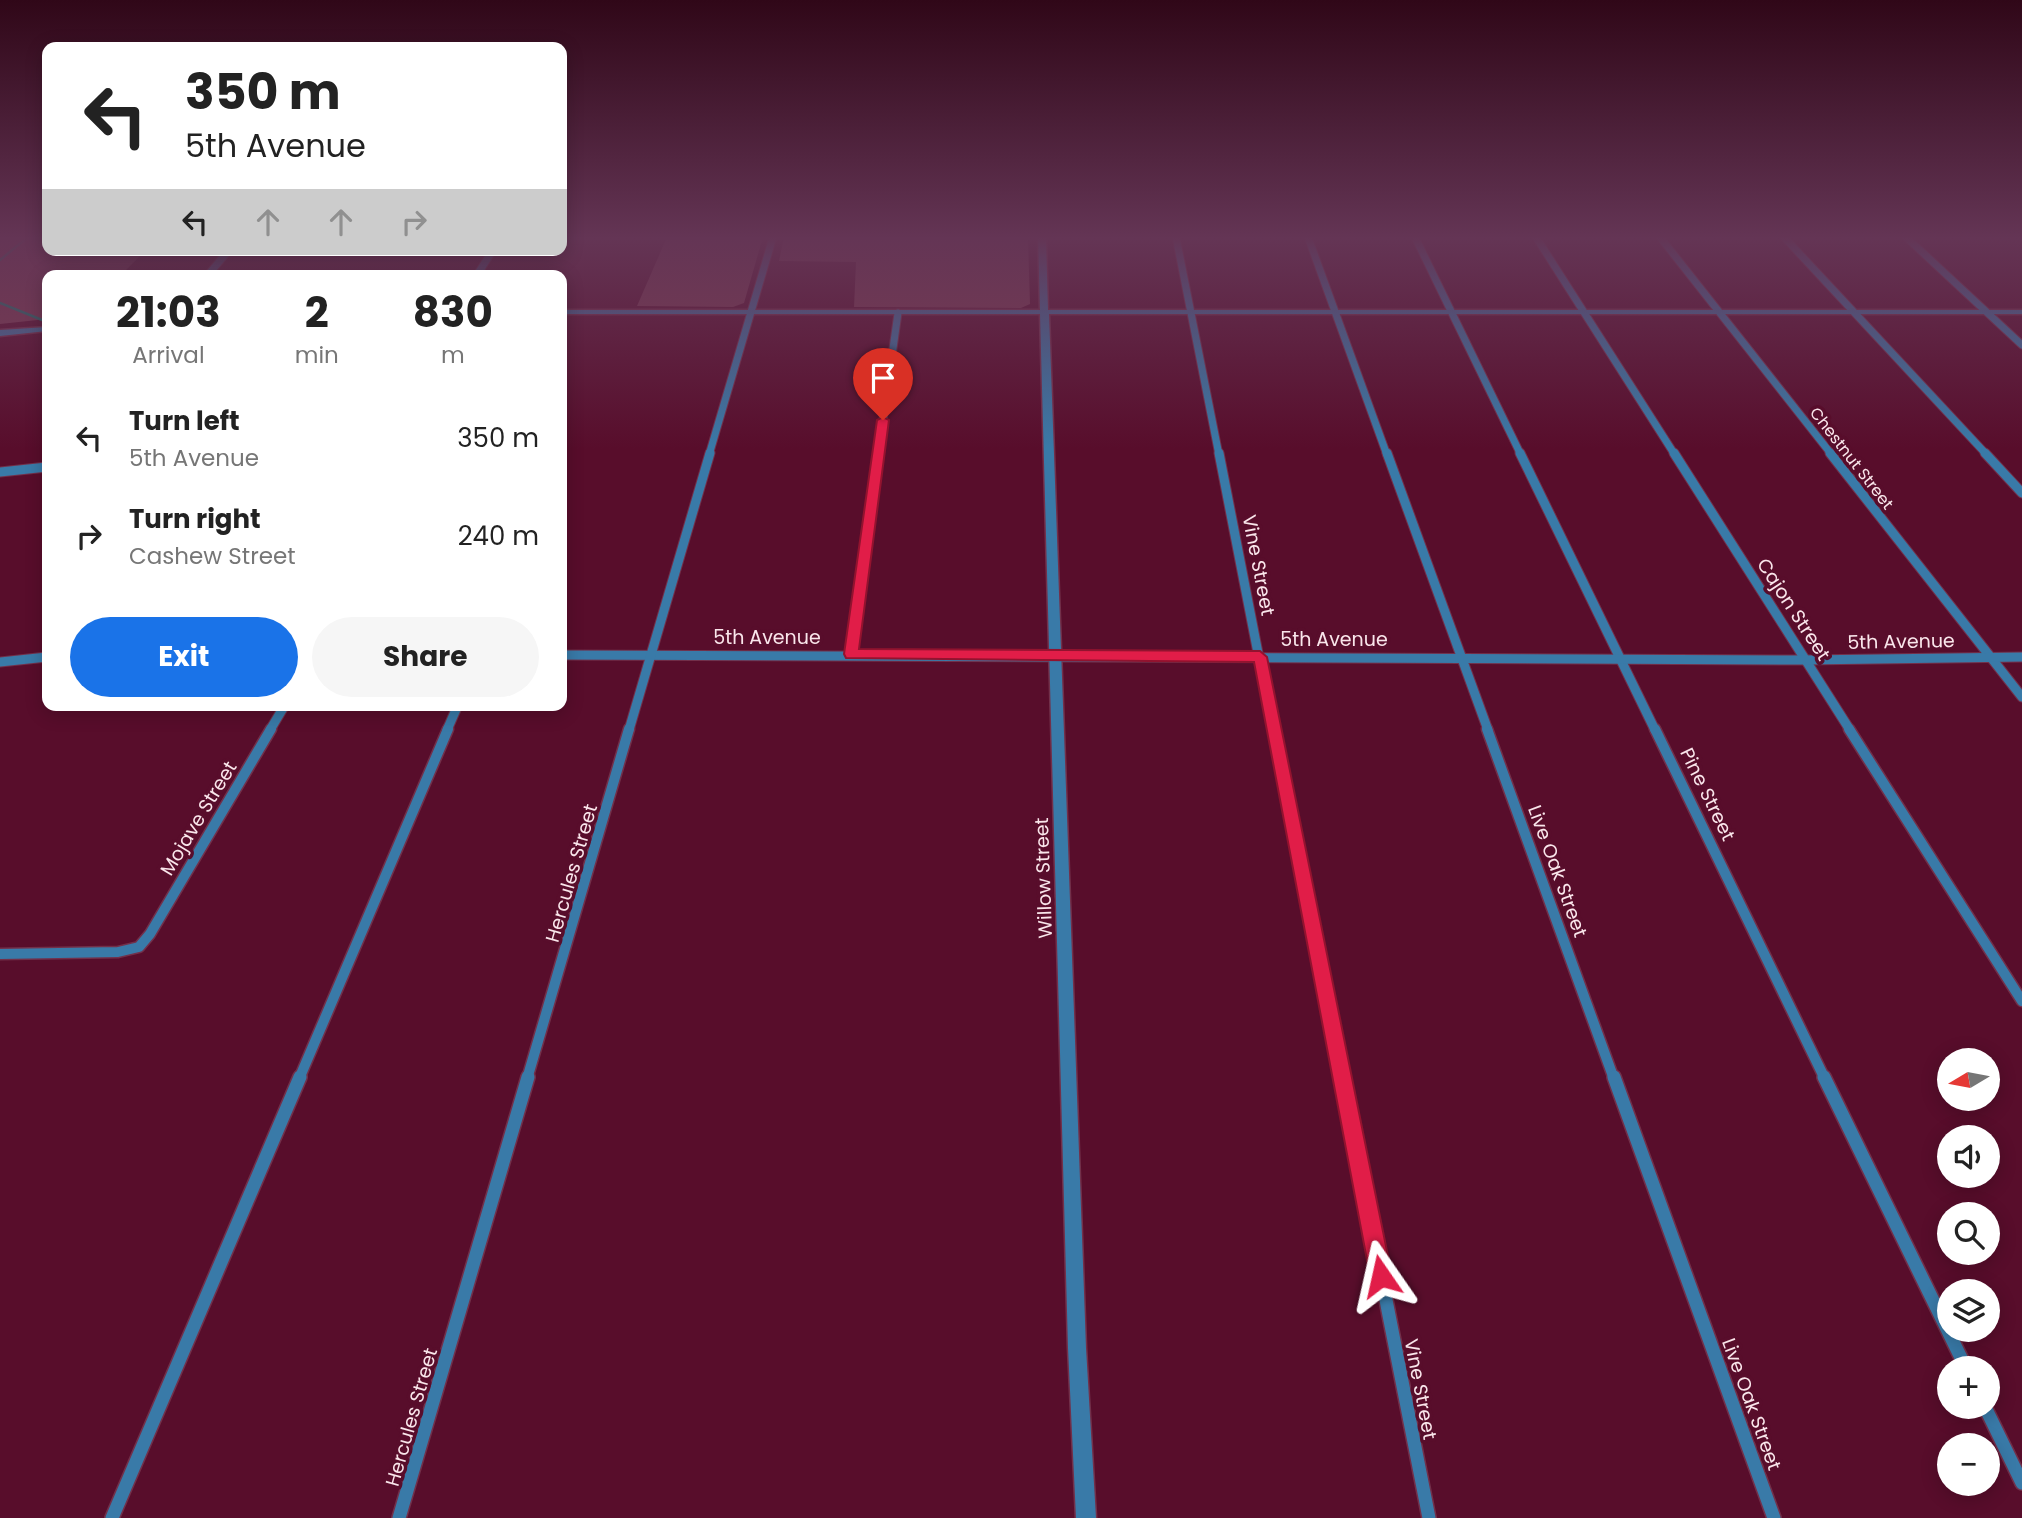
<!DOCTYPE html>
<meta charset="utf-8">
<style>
body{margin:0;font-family:Poppins,sans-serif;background:#f6f6f6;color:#222;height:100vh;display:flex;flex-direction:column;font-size:26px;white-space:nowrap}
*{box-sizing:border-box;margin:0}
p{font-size:23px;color:#767676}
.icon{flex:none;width:38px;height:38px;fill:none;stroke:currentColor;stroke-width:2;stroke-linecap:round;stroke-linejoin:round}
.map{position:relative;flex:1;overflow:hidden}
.side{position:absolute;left:42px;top:270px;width:525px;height:441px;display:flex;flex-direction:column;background:#fff;border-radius:14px;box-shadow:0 4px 18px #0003}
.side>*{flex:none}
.banner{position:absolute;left:42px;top:42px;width:525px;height:214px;border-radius:14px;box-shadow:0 4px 18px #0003;background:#fff;color:#222;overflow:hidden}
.needle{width:46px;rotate:260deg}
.fabs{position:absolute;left:1937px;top:1048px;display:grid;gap:14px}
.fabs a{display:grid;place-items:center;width:63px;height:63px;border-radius:50%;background:#fff;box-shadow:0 4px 18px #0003;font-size:35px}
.pin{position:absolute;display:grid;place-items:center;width:60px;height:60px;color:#fff;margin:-72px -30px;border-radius:50% 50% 50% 0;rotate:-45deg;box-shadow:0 0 7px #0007}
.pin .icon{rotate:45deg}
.me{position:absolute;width:77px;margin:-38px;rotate:349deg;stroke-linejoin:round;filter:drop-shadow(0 0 5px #0008)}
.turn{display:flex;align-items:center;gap:24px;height:147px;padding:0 28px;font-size:32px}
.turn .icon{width:91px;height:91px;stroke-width:2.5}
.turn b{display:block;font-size:49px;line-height:60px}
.lanes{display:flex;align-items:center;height:66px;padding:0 28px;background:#0003;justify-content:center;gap:35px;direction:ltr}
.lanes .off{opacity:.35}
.eta{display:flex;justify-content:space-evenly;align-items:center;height:119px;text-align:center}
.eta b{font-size:42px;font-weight:700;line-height:49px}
.button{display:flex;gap:14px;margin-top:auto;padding:14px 28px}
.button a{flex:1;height:80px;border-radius:42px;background:#1a73e8;color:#fff;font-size:28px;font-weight:700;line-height:80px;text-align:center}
.button a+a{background:#f6f6f6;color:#222}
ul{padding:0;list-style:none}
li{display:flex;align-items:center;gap:21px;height:98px;padding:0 28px}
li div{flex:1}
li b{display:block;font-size:26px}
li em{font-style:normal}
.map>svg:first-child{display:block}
.green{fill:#7f3d52}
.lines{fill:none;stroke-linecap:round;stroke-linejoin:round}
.stream{stroke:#118174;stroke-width:2.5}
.minor-far3-casing{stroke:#72304a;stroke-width:9}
.minor-far2-casing{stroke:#72304a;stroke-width:11}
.minor-far1-casing{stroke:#72304a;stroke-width:13}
.minor-casing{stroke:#72304a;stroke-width:16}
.tertiary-casing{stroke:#72304a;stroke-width:3}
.minor-far3{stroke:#397aa8;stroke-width:7}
.minor-far2{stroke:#397aa8;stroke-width:9}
.minor-far1{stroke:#397aa8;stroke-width:10}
.minor{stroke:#397aa8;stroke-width:13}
.tertiary{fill:#397aa8;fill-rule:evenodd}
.route{fill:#e11d48;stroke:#92132f;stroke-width:2}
.labels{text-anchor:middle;stroke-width:7;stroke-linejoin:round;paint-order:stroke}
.far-street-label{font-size:16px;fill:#fae6eb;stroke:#580d2b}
.street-label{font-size:19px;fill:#fae6eb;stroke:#580d2b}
</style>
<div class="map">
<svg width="2022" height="1518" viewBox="0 0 2022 1518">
<rect width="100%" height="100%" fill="#580d2b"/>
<!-- green -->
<g class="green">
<path d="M0,237H47V250H146L121,275H47V319L0,324Z"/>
<path d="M667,237H763L744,303L733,307L637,306Z"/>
<path d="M784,237H1028L1030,304L1021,308L854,307L856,262L779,261Z"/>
</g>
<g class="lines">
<!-- stream -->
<g class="stream">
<path d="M0,260L28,237"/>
<path d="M0,303L47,322"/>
</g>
<defs>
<g id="minor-far3">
<path d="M1176,237L1219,455"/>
<path d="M1308,237L1387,455"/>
<path d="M1415,237L1521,455"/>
<path d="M1536,237L1675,455"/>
<path d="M1660,237L1832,455"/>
<path d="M1784,237L1987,455"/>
<path d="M1906,237L2022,345"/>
<path d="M208,275L229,250"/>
<path d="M477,275L493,250"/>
<path d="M709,455L773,237"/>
<path d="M878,455L898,313"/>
</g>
<g id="minor-far2">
<path d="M1219,453L1273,730"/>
<path d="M1387,453L1488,730"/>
<path d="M1520,453L1655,730"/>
<path d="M1674,453L1850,730"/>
<path d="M1830,453L2022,697"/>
<path d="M1985,453L2022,493"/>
<path d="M0,472L47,467"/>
<path d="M851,654L879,453"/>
<path d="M562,655L1806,660L2022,657"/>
<path d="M0,662L47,657"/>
<path d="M270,730L285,705"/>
<path d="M447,730L458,705"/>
<path d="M629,730L710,453"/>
</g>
<g id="minor-far1">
<path d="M1273,729L1342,1079"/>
<path d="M1487,729L1614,1079"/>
<path d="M1655,729L1825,1079"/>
<path d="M1849,729L2022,1001"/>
<path d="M0,954L118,952L139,947L150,934L271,729"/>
<path d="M299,1079L448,729"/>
<path d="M527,1079L629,729"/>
</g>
<g id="minor">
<path d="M1342,1077L1429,1518"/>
<path d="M1614,1077L1774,1518"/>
<path d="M1824,1077L1966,1368"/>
<path d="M1985,1407L2022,1483"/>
<path d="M112,1518L300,1077"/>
<path d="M399,1518L528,1077"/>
</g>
<g id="tertiary">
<path d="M1038,237H1046L1048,310H2022V314H1049L1086,1348L1096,1518H1076L1068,1348L1040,314H562V310H1040Z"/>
<path d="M47,327V331L0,336V330Z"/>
</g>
</defs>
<!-- minor-far3 casing -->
<use href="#minor-far3" class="minor-far3-casing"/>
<!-- minor-far2 casing -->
<use href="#minor-far2" class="minor-far2-casing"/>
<!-- minor-far1 casing -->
<use href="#minor-far1" class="minor-far1-casing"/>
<!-- minor casing -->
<use href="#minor" class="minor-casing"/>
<!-- tertiary casing -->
<use href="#tertiary" class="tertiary-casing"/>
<!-- minor-far3 -->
<use href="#minor-far3" class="minor-far3"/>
<!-- minor-far2 -->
<use href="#minor-far2" class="minor-far2"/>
<!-- minor-far1 -->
<use href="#minor-far1" class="minor-far1"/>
<!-- minor -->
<use href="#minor" class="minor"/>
<!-- tertiary -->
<use href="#tertiary" class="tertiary"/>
</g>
<!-- sky -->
<linearGradient id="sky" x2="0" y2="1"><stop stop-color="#300718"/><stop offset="0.53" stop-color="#643555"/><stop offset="1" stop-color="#643555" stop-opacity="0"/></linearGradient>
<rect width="2022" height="449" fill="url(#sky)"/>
<!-- route -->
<path class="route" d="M883,417L889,420L859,649L1260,651L1267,657L1392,1276L1389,1284L1381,1287L1373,1284L1370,1276L1254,662L846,658L844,654L877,420Z"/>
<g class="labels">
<!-- far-street labels -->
<g class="far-street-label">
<text transform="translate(1852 458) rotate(52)" y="6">Chestnut Street</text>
</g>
<!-- street labels -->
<g class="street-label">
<text transform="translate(1259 565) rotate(79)" y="7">Vine Street</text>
<text transform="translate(1794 609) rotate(57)" y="7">Cajon Street</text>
<text x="767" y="644">5th Avenue</text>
<text x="1334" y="646">5th Avenue</text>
<text transform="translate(1901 641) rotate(-1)" y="7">5th Avenue</text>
<text transform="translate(1708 794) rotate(64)" y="7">Pine Street</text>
<text transform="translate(198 818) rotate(-59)" y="7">Mojave Street</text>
<text transform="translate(1558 871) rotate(70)" y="7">Live Oak Street</text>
<text transform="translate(571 873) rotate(-74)" y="7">Hercules Street</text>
<text transform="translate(1043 878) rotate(-92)" y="7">Willow Street</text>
<text transform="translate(1421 1389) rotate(79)" y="7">Vine Street</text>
<text transform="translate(1752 1404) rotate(70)" y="7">Live Oak Street</text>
<text transform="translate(411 1417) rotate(-74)" y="7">Hercules Street</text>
</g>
</g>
</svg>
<div class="fabs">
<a><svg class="needle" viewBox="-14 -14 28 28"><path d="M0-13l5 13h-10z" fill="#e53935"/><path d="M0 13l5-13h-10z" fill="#767676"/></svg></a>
<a><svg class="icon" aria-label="sound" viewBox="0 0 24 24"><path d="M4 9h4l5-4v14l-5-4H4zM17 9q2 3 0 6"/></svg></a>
<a><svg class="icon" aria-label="search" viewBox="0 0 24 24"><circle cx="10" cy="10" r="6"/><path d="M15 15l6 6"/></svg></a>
<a><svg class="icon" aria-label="layers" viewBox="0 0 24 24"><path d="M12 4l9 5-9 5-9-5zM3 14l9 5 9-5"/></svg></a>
<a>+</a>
<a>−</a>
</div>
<div class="pin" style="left:883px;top:420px;background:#d93025"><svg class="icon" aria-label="arrive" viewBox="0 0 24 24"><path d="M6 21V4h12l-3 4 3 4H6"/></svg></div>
<svg class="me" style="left:1381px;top:1276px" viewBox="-20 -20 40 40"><path d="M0-17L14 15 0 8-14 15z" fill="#e11d48" stroke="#fff" stroke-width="4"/></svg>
<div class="banner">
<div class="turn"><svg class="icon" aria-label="left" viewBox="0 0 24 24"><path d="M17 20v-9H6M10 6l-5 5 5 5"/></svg><div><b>350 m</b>5th Avenue</div></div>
<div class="lanes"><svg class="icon" aria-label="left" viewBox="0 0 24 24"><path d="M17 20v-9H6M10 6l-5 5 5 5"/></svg><svg class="icon off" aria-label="ahead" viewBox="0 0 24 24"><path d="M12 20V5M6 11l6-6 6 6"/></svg><svg class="icon off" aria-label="ahead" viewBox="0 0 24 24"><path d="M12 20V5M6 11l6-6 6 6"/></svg><svg class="icon off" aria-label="right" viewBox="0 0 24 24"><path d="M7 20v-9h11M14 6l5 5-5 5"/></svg></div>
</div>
<section class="side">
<div class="eta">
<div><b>21:03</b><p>Arrival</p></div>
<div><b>2</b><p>min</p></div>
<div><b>830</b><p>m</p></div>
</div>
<ul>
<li><svg class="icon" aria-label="left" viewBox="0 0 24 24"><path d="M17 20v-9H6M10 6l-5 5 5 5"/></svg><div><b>Turn left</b><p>5th Avenue</p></div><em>350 m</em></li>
<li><svg class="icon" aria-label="right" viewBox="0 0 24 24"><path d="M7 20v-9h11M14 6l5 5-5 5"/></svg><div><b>Turn right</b><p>Cashew Street</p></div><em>240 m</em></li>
</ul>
<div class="button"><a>Exit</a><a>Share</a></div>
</section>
</div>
